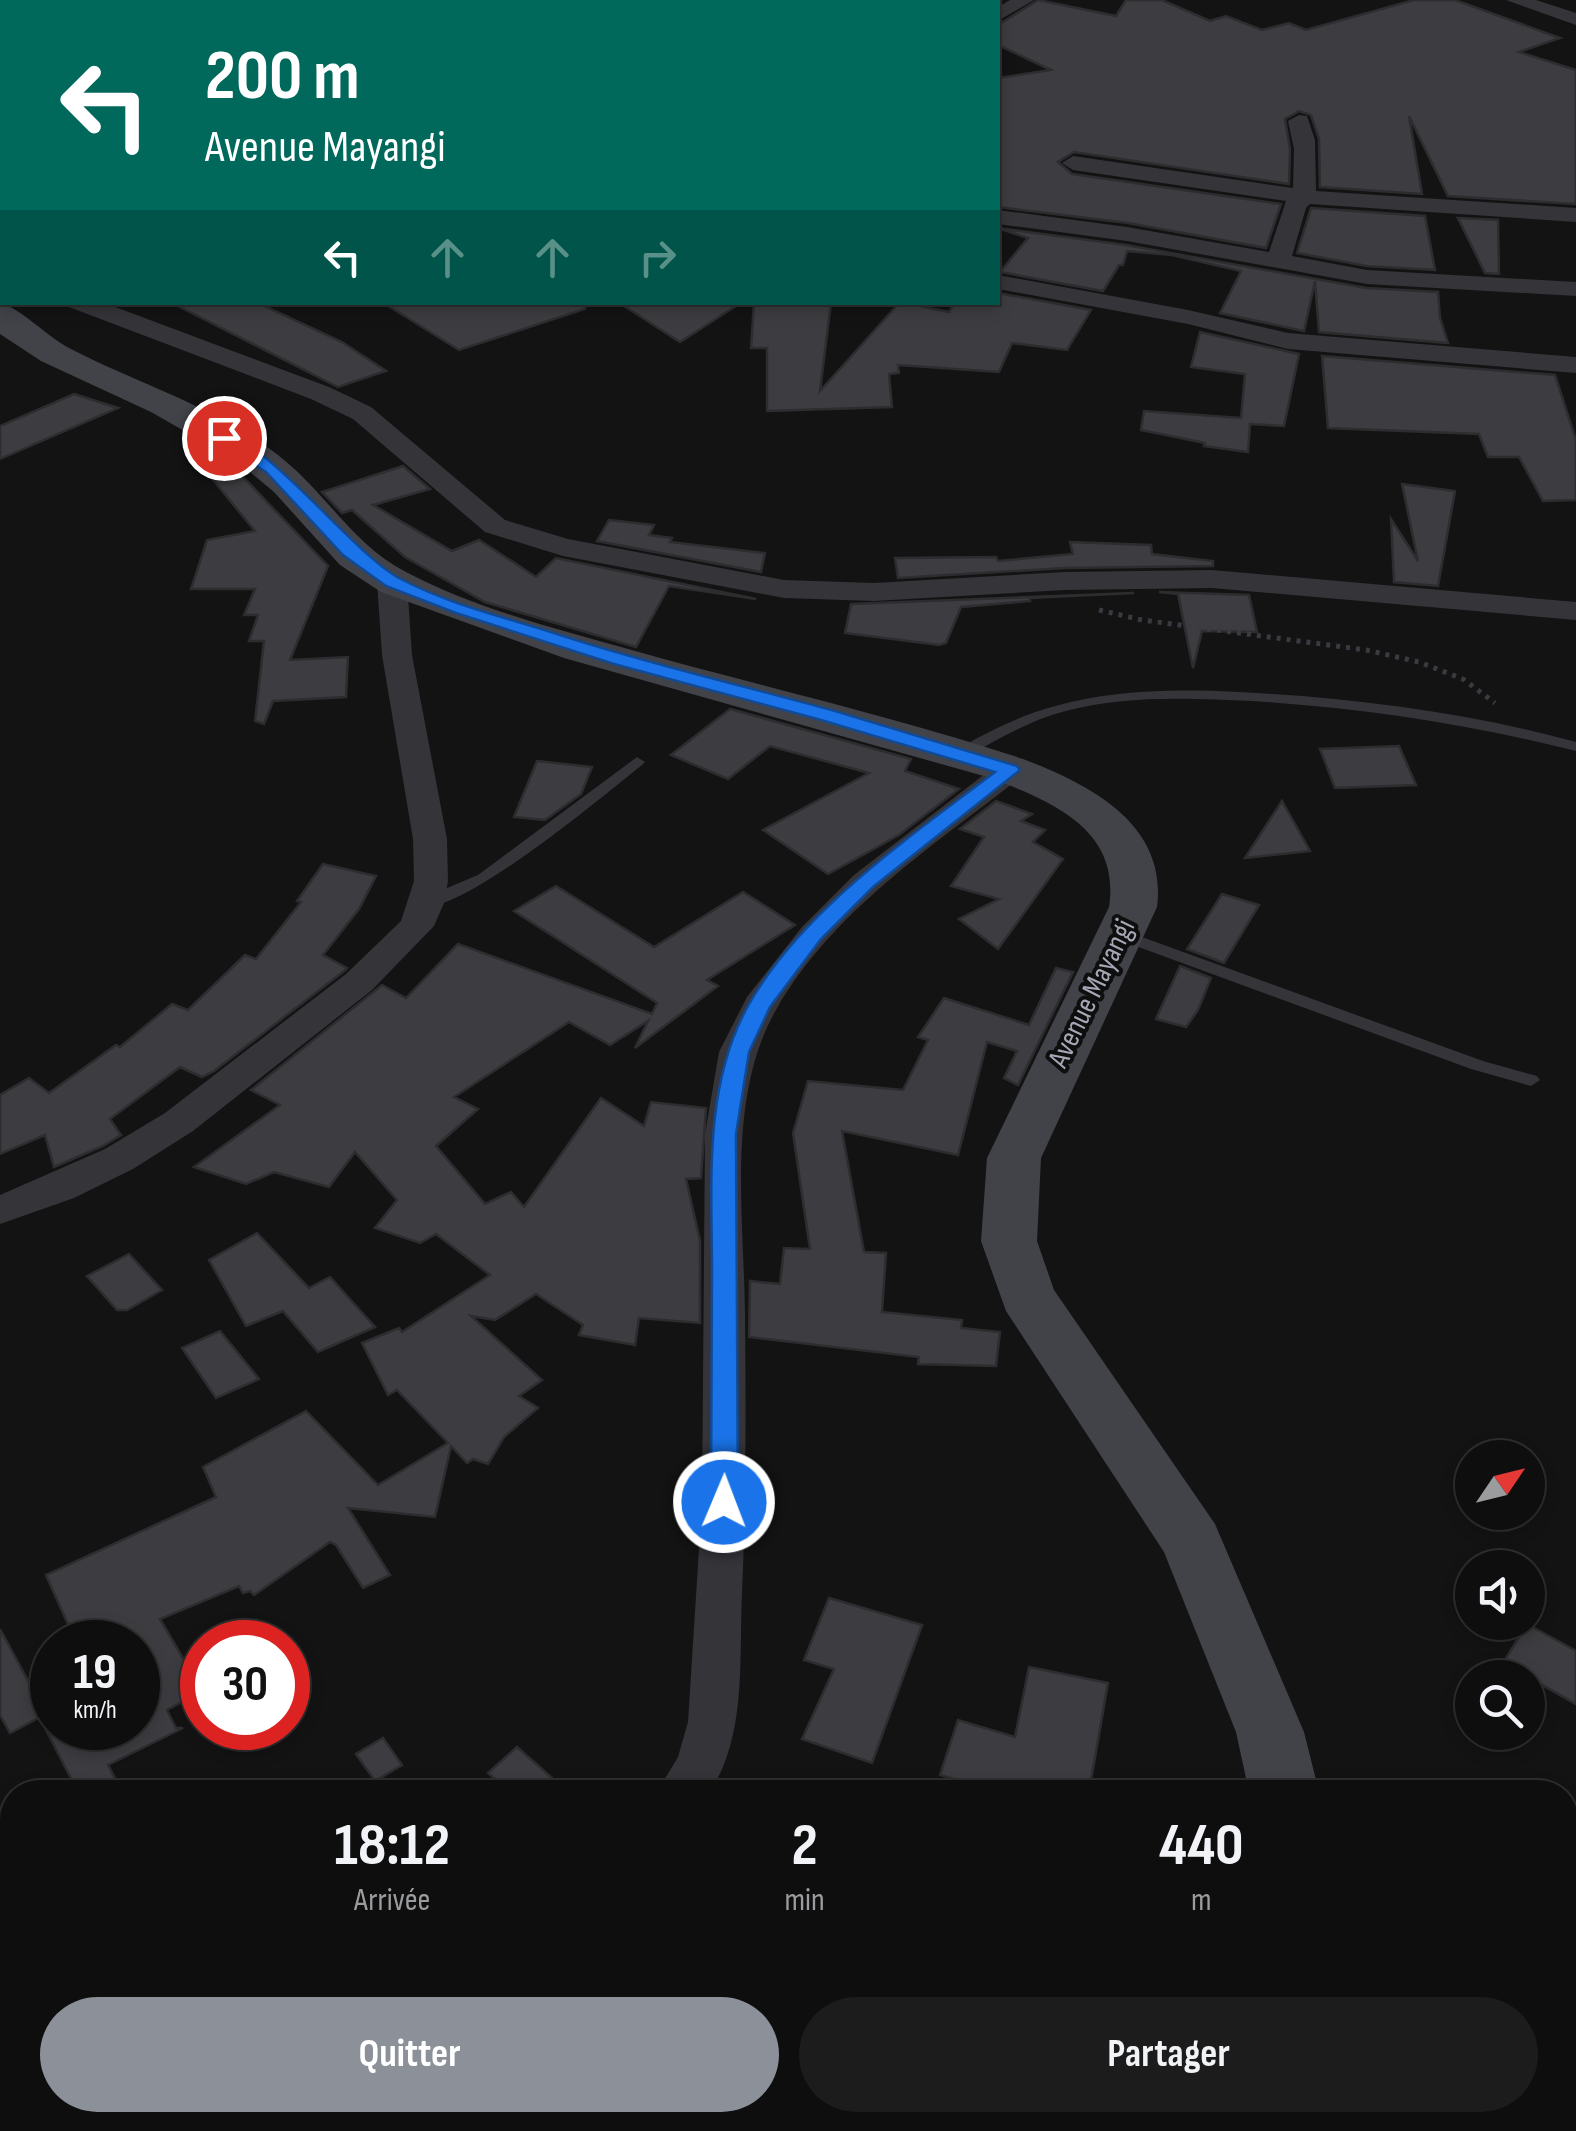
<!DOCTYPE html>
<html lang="fr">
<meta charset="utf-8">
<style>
body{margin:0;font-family:"Sofia Sans Condensed",sans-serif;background:#1c1c1d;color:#f1f3f6;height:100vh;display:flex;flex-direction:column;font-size:38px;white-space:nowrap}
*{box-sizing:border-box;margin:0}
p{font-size:32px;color:#9b9c9e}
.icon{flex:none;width:55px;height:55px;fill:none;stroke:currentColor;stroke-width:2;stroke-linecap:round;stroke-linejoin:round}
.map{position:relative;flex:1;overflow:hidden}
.panel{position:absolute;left:0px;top:1780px;width:1578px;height:352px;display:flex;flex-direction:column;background:#0e0e0f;border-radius:40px 40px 0 0;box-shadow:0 5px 15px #0003,0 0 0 2px #2e2e2f}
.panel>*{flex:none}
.banner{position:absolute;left:0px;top:0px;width:1000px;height:305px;box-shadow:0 5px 15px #0003,0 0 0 2px #2e2e2f;background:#00695c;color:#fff;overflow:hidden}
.needle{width:65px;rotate:55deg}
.fabs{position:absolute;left:1455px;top:1440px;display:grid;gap:20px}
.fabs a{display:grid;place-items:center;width:90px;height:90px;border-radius:50%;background:#0e0e0f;box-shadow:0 5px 15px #0003,0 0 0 2px #2e2e2f;font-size:50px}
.speed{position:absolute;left:30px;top:1620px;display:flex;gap:20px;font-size:50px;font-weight:700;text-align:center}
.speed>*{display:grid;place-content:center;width:130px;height:130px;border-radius:50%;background:#0e0e0f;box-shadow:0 5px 15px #0003,0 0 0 2px #2e2e2f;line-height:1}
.speed small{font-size:25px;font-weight:400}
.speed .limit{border:15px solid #d22;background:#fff;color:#111}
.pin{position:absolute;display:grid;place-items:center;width:85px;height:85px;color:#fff;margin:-42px;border:5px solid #fff;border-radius:50%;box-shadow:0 2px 10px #0007}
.me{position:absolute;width:110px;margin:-55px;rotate:1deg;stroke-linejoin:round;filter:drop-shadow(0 0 8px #0008)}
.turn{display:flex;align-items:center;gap:35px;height:210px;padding:0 40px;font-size:45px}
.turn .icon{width:130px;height:130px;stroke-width:2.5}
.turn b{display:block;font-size:70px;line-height:85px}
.lanes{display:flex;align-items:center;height:95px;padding:0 40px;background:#0003;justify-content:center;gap:50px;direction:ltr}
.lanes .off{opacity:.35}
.eta{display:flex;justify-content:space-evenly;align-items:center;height:170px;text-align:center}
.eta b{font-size:60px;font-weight:700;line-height:70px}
.button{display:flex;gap:20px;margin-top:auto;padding:20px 40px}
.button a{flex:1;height:115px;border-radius:60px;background:#8c9099;color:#fff;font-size:40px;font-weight:700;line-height:115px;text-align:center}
.button a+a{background:#1c1c1d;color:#f1f3f6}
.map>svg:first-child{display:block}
.building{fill:#3d3d41;stroke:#2d2d30;stroke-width:2.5}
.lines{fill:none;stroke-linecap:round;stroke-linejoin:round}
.path{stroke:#3a3b40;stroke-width:5;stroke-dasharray:4 6;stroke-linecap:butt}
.lane{fill:#343439;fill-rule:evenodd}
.street{fill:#343439;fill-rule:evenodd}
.secondary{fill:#424349;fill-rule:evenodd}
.route{fill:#1a73e8;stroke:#114b97;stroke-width:2.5}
.labels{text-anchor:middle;stroke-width:8;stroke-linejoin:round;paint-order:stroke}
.street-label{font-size:30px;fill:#a4a8b5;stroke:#0e0e0f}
</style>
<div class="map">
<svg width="1576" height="2131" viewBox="0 0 1576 2131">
<rect width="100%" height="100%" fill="#131314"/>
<!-- building -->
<g class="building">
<path d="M1038,0L1116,16L1126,0H1162L1210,21L1226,16L1262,30L1289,23L1306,30L1414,0H1455L1560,38L1519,52L1576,70V204L1448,196L1409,116L1422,194L1320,187L1319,139L1311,115L1299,111L1285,119L1290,149L1289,184L1074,152L1058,162L1072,174L1281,204L1266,248L1128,223L998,207V78L1051,70L998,45V25Z"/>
<path d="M1311,208L1425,216L1435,270L1367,266L1297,253Z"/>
<path d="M1458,218L1498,220L1499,274L1485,273Z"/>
<path d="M998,228L1126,245L1366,288L1438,292L1440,318L1448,343L1319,332L1315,281L1304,331L1220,313L1241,271L1172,255L1127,251L1123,265H1119L1103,291L1000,272L1028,238Z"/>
<path d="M998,293L1091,310L1067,350L1012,343L999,372L898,365L899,373L889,374L892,407L767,411V348H751L754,302H831L820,391L900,302L949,312L955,302H998Z"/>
<path d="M170,302H256L342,342L386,371L338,387Z"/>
<path d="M382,302H584L585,309L459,350Z"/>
<path d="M618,302H742L680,342Z"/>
<path d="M1200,332L1299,354L1284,426L1250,424L1248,452L1204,446L1205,443L1141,430L1144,411L1241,418L1245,374L1191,367Z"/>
<path d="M1322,356L1555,375L1576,440V500L1543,501L1519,457H1488L1479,434L1328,428Z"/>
<path d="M74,394L118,408L0,459V426Z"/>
<path d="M227,460L328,566L290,660L348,657L346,697L273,701L264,724L255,721L264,641H249L258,615H244L255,589H191L207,540L255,531L209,475Z"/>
<path d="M403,466L430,489L373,505L452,551L479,540L536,577L556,558L756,599L669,586L636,647L485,602L405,557L352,510L342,513L322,492Z"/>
<path d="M1402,484L1455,491L1438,586L1394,582L1391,519L1418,561Z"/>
<path d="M609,520L654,525L649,535L672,538L670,542L765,553L761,572L597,541Z"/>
<path d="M1070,542L1151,545L1152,554L1213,561V566L1065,568L898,578L895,558L996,557L998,561L1073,554Z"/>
<path d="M1159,592L1249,595L1257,632L1202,631L1193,668L1178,594Z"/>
<path d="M1134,593L1029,598L1030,601L961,607L946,643L939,645L845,633L851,604Z"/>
<path d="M730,709L911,759L905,771L959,789L899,835L828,874L763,830L869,773L770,746L728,779L671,755Z"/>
<path d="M1399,746L1416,785L1335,788L1320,749Z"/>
<path d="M537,761L592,767L581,794L545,820L514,817Z"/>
<path d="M996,801L1032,814L1021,821L1045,830L1033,842L1063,859L998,949L959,919L999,899L951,886L984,837L960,829Z"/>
<path d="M1282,801L1310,851L1245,858Z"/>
<path d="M323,864L376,876L359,909L323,955L347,968L344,971L214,1071L202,1077L180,1067L110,1119L121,1135L103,1146L54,1167L45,1135L0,1154V1095L29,1078L49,1093L116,1045L120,1047L172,1004L188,1010L245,955L256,959L301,902L297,901Z"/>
<path d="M556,886L654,947L743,892L795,925L707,980L718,986L635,1048L648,1021L610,1045L569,1022L454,1097L478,1109L436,1146L485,1204L511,1192L524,1207L601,1098L644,1126L651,1102L706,1108L701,1178L686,1179L700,1241V1323L639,1318L635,1345L579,1335L583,1325L536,1294L495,1320L471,1316L542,1380L519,1396L538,1408L504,1437L488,1464L473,1459L467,1463L451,1446L435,1517L348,1508L390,1575L363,1588L336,1545L330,1542L254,1595L250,1591L243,1593L239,1586L160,1619L202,1691L167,1710L176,1728H183L108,1765L122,1792H78L45,1728H138V1642H76L46,1575L216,1497L203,1467L306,1411L378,1485L448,1443L397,1390L388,1395L362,1343L399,1328L402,1332L490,1275L436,1234L420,1243L375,1228L397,1200L355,1152L329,1187L274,1172L246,1184L194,1167L280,1105L251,1090L382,985L406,998L458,944L652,1014L657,1003L514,911Z"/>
<path d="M1222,894L1259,905L1224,963L1187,949Z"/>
<path d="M1180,966L1211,978L1198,1010L1186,1027L1156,1019Z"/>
<path d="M1056,968L1073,972L1018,1085L1004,1078L1017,1051L987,1042L958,1155L842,1131L864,1252L886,1253L882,1312L962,1320L961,1328L1000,1332L996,1366L918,1364L919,1357L749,1337L750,1281L780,1284L784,1248L810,1249L793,1133L808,1081L903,1090L928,1040L918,1037L944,998L1029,1025Z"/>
<path d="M257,1233L309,1288L330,1277L375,1327L318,1352L283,1311L246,1326L209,1260Z"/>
<path d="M129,1254L162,1290L127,1310H117L87,1276Z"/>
<path d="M220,1331L259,1379L216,1398L182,1348Z"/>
<path d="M829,1598L922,1625L872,1763L802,1739L834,1669L804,1660Z"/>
<path d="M1527,1624L1576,1651V1704L1503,1663Z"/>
<path d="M0,1629L46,1714L10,1733L0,1715Z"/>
<path d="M1029,1667L1108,1683L1089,1792H999L940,1775L958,1720L1015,1737Z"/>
<path d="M383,1738L402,1765L375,1781L356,1754Z"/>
<path d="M517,1747L568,1792H510L488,1773Z"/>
</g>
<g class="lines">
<!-- path -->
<path class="path" d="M1099,610L1142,620L1366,650L1419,662L1463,679L1495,703"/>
<!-- lane -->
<g class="lane">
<rect x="0" y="150" width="2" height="6"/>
<path d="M1217,691C1339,696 1458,710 1576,742V751C1469,724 1363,708 1252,701C1189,698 1123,695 1062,712C1028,721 996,741 965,757H955L952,754C964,744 980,737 993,730C1064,694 1139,689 1217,691Z"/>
<path d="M637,757L645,762L642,765C603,796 465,912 421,907L419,903L421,899L478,875Z"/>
<path d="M1120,929L1483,1061L1537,1076L1540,1080L1531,1086L1471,1069L1114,938L1112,934Z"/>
</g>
<!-- street -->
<g class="street">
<path d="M16,0H41L43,2H18Z"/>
<path d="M942,0H969L971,2H944Z"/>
<path d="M1010,0H1034L998,21V7Z"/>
<path d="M1506,0H1536L1576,13V25Z"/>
<rect x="0" y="101" width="2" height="15"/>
<path d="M1299,115L1307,116L1315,140L1316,191L1576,208V222L1310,204L1306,208L1292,256L1367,270L1576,282V296L1367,284L1127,241L998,224V210L1127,227L1269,252L1286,201L1073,170L1062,163L1073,156L1293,188L1294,149L1288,121Z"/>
<rect x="0" y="273" width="2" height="14"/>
<path d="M998,275L1188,310L1288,333L1576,357V373L1288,349L1188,324L998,289Z"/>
<path d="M66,302H102L329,387L371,407L505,520L568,539L784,580L874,583L1065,572L1212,570L1576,602V620L1212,588L1065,590L874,601L784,598L563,556L485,532L353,419L311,399L69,307Z"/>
<path d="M392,573L402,576L407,582L412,655L447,839L448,881L444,903L434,926L372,990L193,1131L133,1169L74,1198L0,1224V1195L105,1149L165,1113L346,974L401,921L414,881L413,839L382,655L377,582L382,576Z"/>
<path d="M1010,760L1021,763L1026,770L1021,777C935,845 832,911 776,1010C726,1097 744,1217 745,1314C746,1408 746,1501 742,1594C739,1659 747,1735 710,1792H657L678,1757L688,1722L702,1501L705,1134L719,1052L747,997L802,927L854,875L999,763Z"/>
<path d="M346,2120H407L402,2131H341Z"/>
</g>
<!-- secondary -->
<g class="secondary">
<path d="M0,303C21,308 46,336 69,348C140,385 221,408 284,460C327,495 355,546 406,572C472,607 549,627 621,647C754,685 891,715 1023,759C1089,784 1168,824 1157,907L1041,1158L1037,1241L1054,1290L1215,1524L1304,1732L1319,1792H1249L1236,1732L1164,1552L1006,1311L981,1241L987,1158L1109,907C1121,829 1052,802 991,778L564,658L381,592L340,565L274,492L237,461L151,412L41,361L0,334Z"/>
<path d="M1230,2120H1308L1303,2131H1225Z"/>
</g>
</g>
<!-- route -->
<path class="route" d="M218,435C259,429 353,554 399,578C447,604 505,617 557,634C648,664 742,685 835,711C896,729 956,748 1017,766L1020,770L873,887L821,939L770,1007L749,1052L736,1134L738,1502L734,1509L724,1512L715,1509L711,1502C711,1425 711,1349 712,1273C712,1184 703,1087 748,1006C801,911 910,837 995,772L821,720L614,664L456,613L386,586L343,555L266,472L218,441Z"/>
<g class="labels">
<!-- street labels -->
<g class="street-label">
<text transform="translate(1091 993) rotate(-64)" y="10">Avenue Mayangi</text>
</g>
</g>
</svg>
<div class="fabs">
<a><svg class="needle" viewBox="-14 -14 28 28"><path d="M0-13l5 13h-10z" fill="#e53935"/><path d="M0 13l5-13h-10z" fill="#9b9c9e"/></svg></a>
<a><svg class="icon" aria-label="sound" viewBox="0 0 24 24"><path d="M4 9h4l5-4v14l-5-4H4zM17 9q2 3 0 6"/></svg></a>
<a><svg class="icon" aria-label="search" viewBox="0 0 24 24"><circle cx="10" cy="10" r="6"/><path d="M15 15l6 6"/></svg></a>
</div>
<div class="speed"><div>19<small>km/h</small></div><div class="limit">30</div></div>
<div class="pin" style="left:224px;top:438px;background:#d93025"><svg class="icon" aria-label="arrive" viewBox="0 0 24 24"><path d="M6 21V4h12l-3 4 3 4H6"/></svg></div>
<svg class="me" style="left:724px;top:1502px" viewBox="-20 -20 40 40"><circle r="17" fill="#1a73e8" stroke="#fff" stroke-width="3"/><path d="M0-11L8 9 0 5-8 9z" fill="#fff"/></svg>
<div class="banner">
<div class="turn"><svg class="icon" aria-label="left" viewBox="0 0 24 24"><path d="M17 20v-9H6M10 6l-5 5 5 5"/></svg><div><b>200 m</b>Avenue Mayangi</div></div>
<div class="lanes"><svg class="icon" aria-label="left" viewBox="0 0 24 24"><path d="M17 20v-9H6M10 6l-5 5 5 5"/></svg><svg class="icon off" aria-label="ahead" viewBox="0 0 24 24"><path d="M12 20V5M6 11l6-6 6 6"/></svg><svg class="icon off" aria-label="ahead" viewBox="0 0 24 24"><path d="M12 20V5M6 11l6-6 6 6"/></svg><svg class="icon off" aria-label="right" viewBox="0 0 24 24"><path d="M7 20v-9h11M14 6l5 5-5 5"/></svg></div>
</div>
<section class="panel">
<div class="eta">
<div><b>18:12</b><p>Arrivée</p></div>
<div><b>2</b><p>min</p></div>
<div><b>440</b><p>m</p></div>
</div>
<div class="button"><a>Quitter</a><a>Partager</a></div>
</section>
</div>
